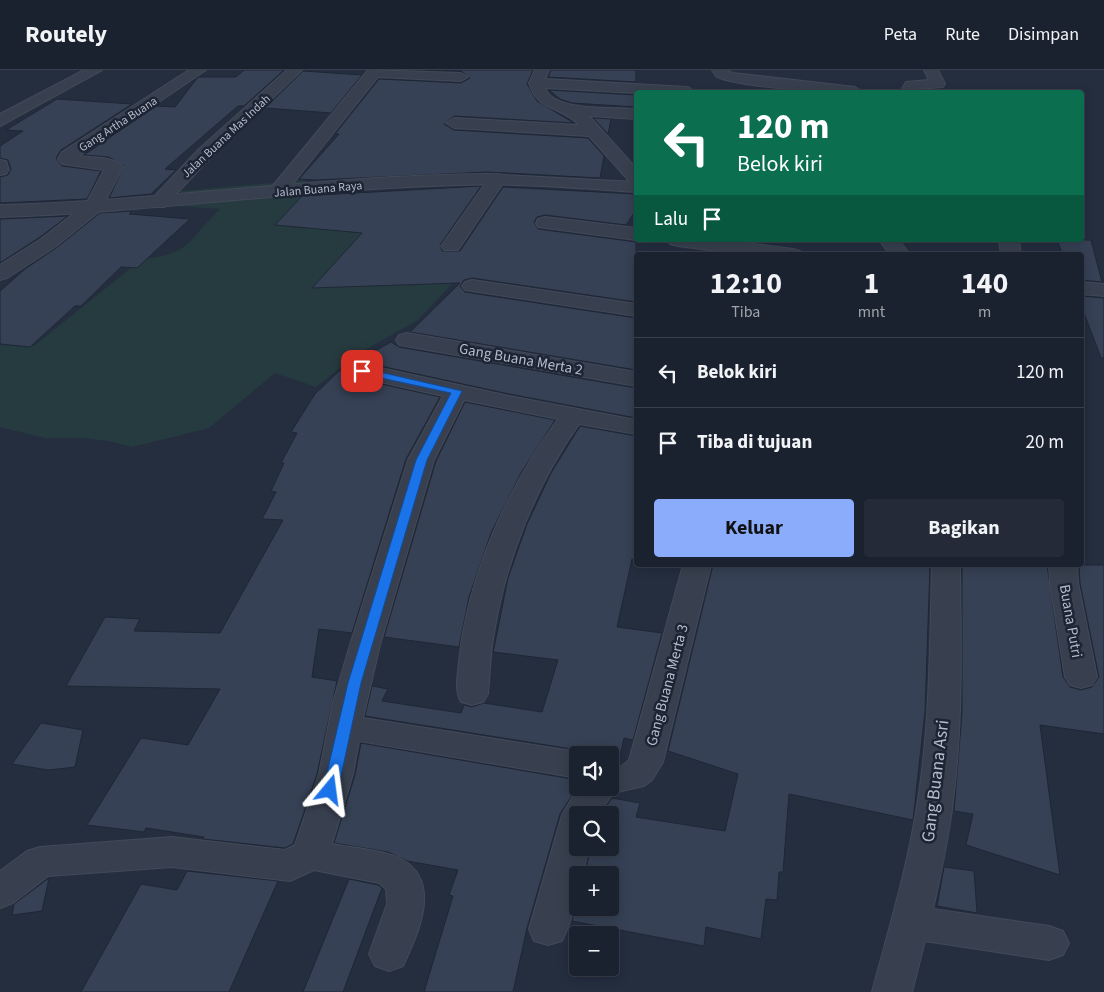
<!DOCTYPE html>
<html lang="id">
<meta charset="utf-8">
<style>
body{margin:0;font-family:"Source Sans 3",sans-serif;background:#242a37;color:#f1f3f6;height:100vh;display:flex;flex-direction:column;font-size:19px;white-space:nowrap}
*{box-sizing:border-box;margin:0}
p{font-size:16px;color:#a0a4aa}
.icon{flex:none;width:28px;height:28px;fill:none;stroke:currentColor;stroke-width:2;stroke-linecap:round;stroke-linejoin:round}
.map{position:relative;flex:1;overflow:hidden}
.sheet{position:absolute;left:634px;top:182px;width:450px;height:315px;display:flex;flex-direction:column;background:#1b222f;border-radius:5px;box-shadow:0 2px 12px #0003,0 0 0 1px #393f4b}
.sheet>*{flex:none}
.hud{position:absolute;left:634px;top:20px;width:450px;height:152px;border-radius:5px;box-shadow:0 2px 12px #0003,0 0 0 1px #393f4b;background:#0b6e4f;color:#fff;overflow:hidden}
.controls{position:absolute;left:569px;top:676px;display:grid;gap:10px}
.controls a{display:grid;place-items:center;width:50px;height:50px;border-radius:5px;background:#1b222f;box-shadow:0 2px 12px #0003,0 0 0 1px #393f4b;font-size:25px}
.pin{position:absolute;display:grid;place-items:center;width:42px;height:42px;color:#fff;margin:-21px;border-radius:10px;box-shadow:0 2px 8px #0006}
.me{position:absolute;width:55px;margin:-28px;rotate:16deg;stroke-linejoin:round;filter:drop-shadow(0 0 4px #0008)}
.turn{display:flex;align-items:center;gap:18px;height:105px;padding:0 20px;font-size:22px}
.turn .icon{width:65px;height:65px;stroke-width:2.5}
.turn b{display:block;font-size:35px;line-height:42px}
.then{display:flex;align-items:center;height:48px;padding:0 20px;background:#0003;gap:10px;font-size:19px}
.eta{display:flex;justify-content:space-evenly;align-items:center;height:85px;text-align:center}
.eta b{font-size:30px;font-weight:700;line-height:35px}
.cta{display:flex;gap:10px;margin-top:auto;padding:10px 20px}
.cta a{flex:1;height:58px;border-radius:5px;background:#8aacfa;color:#111;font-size:20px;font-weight:700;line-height:58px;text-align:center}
.cta a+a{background:#242a37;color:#f1f3f6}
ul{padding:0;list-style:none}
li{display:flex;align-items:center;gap:15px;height:70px;padding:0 20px;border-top:1px solid #393f4b}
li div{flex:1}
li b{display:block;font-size:19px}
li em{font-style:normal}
header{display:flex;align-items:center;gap:30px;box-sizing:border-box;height:70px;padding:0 25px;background:#1b222f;border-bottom:1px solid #393f4b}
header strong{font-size:24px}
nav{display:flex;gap:28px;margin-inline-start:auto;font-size:18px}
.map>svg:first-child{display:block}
.green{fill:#263b40}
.building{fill:#364155;stroke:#1f2736}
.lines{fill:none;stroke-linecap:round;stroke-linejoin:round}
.minor-casing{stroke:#424958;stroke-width:2}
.tertiary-casing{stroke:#424958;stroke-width:2}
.minor{fill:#38404f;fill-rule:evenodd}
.tertiary{fill:#38404f;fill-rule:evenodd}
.route{fill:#1a73e8;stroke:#114b97}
.labels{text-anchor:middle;stroke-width:5;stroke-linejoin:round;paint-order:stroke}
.far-street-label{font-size:12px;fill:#b5bbca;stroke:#1d2534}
.street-label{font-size:15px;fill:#b5bbca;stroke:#1d2534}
.near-street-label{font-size:18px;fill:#b5bbca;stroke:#1d2534}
</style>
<header>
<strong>Routely</strong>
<nav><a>Peta</a><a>Rute</a><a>Disimpan</a></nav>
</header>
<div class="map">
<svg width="1104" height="922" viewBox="0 0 1104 922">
<rect width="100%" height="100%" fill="#242e3f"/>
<!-- green -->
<path class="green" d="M305,110L309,124L290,141L357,157L465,200L418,250L358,284L316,317L275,303L209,358L132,377L108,371L82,368H45L0,357V274L34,276L142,189C193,184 188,169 220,139L175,136L181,121Z"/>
<!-- building -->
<g class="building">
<path d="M244,0H284L244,36H238L165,99L176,100L151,124L109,128L124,96L109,87L84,85L156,36L175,37L198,7H236Z"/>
<path d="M426,0H533L527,14L537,31L574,53L454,46L444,54L454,60L588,68L604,86L600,108L487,102L316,110L299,109L339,64H335L379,9L461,13L470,8L461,1Z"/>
<path d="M551,0H636V12L548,7Z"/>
<path d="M303,1L362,5L331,43L265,38Z"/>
<path d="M549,20L636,25V37L572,33L560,29Z"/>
<path d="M57,29L132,34L61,80L56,88L62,96L101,101L87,129L0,133V107L8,105L11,99L8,90L0,88V76L23,61L6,60Z"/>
<path d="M593,48L611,49L608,64Z"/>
<path d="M481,116L440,175L442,181H460L503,117L636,124V140L626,155L545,145L537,147L534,152L538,159L636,172V232L472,208L464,210L460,216L465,222L636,248V300L410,262L460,213L312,218L362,163L275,155L302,126Z"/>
<path d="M132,141L129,144L190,149L137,198L121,197L81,236H75L30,277L0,274V221L25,199L56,178L100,143Z"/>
<path d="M68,146L40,167L0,193V149Z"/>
<path d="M1057,170H1091L1102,212L1081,210V185H1063Z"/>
<path d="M1081,226L1104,228V288H1101L1081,235Z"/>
<path d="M391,272L399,277L636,318V348L509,324L362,292L354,294L349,302L354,308L440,327L406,389L352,563L319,559L312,607L337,611L317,704L293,774L285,778L203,769L204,767L146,758L144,762L87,755L141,668L188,675L220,619L66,616L105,547L140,549L134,561L220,563L283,450L262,449L276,422L271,421L284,393H281L297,363L291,362L315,324L339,301Z"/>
<path d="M465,332L555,350L521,403L491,463L469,527L459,577L384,567L436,391Z"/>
<path d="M580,356L636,366V490L632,489L617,557L662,563L633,670L624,668L618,695L610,696V685H589L578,680L365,646L372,616L388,619L382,631L461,643L464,635L472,637L484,633L542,642L558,590L493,582L494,578L508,508L527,454L551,403Z"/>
<path d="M713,495H930L925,642L913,750L789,724L783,802H779L777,830L766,829L761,869L706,857L704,876L572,851L578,830V838H610V805H584L591,778H610V745H600L612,728L640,733L636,747L725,761L738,704L668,681Z"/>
<path d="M962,495H1047L1063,607L1070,617L1081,620L1092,617L1099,607L1080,513L1079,495H1104V664L1040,655L1060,805L966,775L973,744L954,741L962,643Z"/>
<path d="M41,653L83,660L75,697L48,700L12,694Z"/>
<path d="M361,673L578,710V716L560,744L527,858L513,922H424L453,826L449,825L458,800L407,791L388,782L334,773L355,705Z"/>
<path d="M944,797L974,801L977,843L937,836Z"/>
<path d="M187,801L278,811L229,922H81L141,814L177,820Z"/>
<path d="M49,808L42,841L12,845L14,834Z"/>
<path d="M349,809L378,815L382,818L343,922H303Z"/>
</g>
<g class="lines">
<defs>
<g id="minor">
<path d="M84,0H102L0,56V44Z"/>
<path d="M189,0H206L79,86C91,88 115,86 123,97L100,141L55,177L7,208L0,210V195L41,169L86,134L104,100L62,94L58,89L62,82Z"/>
<path d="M287,0H302L210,88L164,137H152L149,133L152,129L198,80Z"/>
<path d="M368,0L461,3L468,7L461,11L378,7L283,126H271L268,122L271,118Z"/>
<path d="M535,0H549L545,9L688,17L696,22L636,23L545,18C553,42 615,37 636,39V49L589,46L636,98V113L630,112L589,66L454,58L446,53L454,48L579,55C561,35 538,43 529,13Z"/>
<path d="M712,0H726L733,3L855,17L863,22C844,25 728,16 716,6C716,6 712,0 712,0Z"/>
<path d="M924,0H938L945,14L943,17L916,19L914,22H900L906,12L929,10Z"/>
<path d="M0,90L6,91L9,100L6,104L0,105Z"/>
<path d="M497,104L503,105L506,109L458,180H444L441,176L444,172L491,105Z"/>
<path d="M545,147L636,158V170L538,157L536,153L538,149Z"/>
<path d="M667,170H722L793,179L800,181L803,185H748L677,176L670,174Z"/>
<path d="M999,170H1019L1021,185H1001Z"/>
<path d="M472,210L636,234V246L465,220L462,216L465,212Z"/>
<path d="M407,263L636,302V316L399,275L396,270L399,265Z"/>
<path d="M362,294L509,326L636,350V364L579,354C536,415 506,489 494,563C490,583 490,604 488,624L483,632L472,635L461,632C454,620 458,605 459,591C468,506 507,418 558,349L464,330L434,390L380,575L363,648L578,682L587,685H578V708L359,671L353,704L332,774C352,778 385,780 403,790C442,813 418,864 403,896L389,901L375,896L369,884L387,834L386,819L379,813L314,800L290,811L172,797L48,806L13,833L0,838V801L27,781L40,777L172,767L285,780L295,775L319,704L333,632L350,575L408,390L443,326L354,306L351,301L354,296Z"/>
<path d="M683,495H711L663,692L652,710L644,716L613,723L598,745H578V778H589L582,805H578C578,827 572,850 562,871L548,875L534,871L529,859L562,745L578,718H610V698L622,696L629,690Z"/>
<path d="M932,495H960C961,573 963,653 953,731C949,767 941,803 933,839L1049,856L1063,861L1069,873L1063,885L1049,890L925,871L912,922H872C889,858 908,796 918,730C930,653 930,573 932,495Z"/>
<path d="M1049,495H1077L1078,513L1097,607L1092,615L1081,618L1070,615L1065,607L1050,513Z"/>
</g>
<g id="tertiary">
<path d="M487,104L636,112V122C577,118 518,113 459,115C306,119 154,142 0,147V135C163,131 324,105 487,104Z"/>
<path d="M879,170H899L910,185H890Z"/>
<path d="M1081,212L1104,214V226L1081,224Z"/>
</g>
</defs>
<!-- minor casing -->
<use href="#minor" class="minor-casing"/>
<!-- tertiary casing -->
<use href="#tertiary" class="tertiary-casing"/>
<!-- minor -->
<use href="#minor" class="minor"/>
<!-- tertiary -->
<use href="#tertiary" class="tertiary"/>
</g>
<!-- route -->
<path class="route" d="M362,298L462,321L427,390L361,613L338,720L336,724H325L323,720L348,613L416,390L451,323L358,303V299Z"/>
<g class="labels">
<!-- far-street labels -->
<g class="far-street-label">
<text transform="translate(118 54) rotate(-33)" y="4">Gang Artha Buana</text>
<text transform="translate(226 66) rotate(-43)" y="4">Jalan Buana Mas Indah</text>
<text transform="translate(318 119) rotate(-5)" y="4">Jalan Buana Raya</text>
</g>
<!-- street labels -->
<g class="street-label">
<text transform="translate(521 289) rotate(10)" y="5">Gang Buana Merta 2</text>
<text transform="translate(1071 551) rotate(80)" y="5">Buana Putri</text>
<text transform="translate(667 615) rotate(-75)" y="5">Gang Buana Merta 3</text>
</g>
<!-- near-street labels -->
<g class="near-street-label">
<text transform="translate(935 711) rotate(-83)" y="6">Gang Buana Asri</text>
</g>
</g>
</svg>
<div class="controls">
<a><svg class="icon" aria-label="sound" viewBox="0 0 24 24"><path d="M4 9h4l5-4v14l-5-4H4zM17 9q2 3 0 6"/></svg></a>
<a><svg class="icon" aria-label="search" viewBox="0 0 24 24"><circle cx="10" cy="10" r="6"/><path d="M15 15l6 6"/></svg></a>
<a>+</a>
<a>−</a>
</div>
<div class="pin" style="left:362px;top:301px;background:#d93025"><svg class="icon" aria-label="arrive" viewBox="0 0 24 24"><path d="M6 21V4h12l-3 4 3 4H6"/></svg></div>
<svg class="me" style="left:330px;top:720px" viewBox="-20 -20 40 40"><path d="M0-17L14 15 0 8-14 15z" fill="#1a73e8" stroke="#fff" stroke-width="4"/></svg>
<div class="hud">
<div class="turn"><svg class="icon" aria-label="left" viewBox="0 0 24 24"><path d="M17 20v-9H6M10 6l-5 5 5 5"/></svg><div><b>120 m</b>Belok kiri</div></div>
<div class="then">Lalu<svg class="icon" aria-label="arrive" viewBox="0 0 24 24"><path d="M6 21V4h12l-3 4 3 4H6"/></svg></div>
</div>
<section class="sheet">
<div class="eta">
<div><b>12:10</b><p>Tiba</p></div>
<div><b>1</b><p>mnt</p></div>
<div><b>140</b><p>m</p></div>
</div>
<ul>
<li><svg class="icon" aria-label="left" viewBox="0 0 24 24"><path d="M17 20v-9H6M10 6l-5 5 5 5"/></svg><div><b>Belok kiri</b></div><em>120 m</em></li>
<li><svg class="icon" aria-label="arrive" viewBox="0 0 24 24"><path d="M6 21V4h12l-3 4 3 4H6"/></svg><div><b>Tiba di tujuan</b></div><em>20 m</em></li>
</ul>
<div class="cta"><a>Keluar</a><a>Bagikan</a></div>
</section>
</div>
